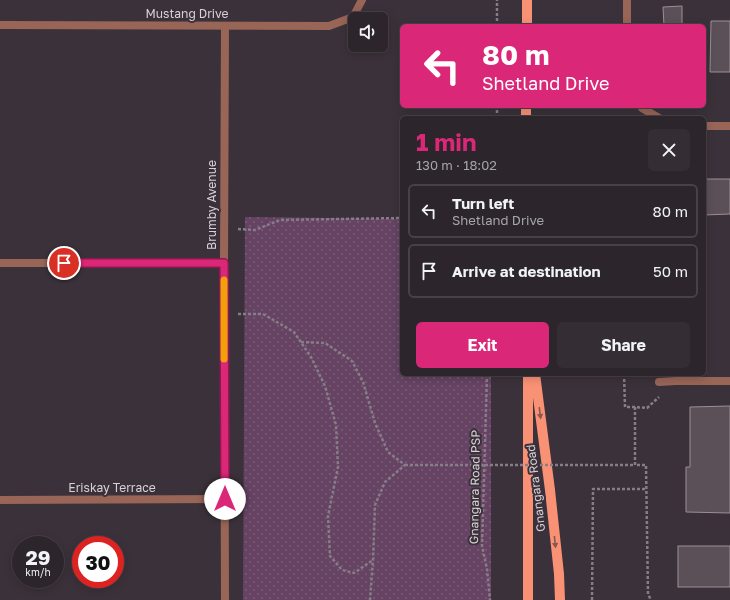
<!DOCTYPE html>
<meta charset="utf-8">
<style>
body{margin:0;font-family:"Golos Text",sans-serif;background:#342d34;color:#f1f3f6;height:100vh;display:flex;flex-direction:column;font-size:15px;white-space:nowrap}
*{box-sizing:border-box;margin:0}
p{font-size:13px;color:#a6a5a9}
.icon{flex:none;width:22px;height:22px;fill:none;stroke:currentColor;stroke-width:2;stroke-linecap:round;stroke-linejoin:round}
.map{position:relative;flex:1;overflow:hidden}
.sheet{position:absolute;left:400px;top:116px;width:306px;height:260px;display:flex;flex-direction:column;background:#2c252c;border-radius:6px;box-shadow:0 2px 10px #0003,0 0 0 1px #484248}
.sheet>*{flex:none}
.hud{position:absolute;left:400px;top:24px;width:306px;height:84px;border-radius:6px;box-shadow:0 2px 10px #0003,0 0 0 1px #484248;background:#db2777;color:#fff;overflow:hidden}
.buttons{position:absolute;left:348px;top:12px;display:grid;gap:8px}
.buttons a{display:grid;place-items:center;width:40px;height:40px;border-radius:6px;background:#2c252c;box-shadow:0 2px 10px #0003,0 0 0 1px #484248;font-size:20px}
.speed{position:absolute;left:12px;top:536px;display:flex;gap:8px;font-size:20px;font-weight:700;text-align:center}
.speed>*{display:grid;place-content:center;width:52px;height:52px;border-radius:50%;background:#2c252c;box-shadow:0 2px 10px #0003,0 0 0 1px #484248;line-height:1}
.speed small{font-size:10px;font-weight:400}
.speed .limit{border:6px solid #d22;background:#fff;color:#111}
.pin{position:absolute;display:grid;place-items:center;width:34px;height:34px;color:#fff;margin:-17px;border:2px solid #fff;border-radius:50%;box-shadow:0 1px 4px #0007}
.me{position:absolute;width:44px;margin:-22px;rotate:0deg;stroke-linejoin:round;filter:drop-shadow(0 0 3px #0008)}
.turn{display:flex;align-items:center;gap:14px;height:84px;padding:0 16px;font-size:18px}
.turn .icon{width:52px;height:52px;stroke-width:2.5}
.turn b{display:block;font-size:28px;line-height:34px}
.round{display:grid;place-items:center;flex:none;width:42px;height:42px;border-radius:6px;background:#342d34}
.overview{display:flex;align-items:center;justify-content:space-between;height:68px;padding:0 16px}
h1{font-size:24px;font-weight:700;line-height:30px;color:#db2777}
.primary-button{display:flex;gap:8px;margin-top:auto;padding:8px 16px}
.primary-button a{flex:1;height:46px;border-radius:6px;background:#db2777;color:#fff;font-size:16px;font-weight:700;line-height:46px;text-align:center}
.primary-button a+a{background:#342d34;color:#f1f3f6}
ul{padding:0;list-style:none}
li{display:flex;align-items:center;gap:12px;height:54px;margin:0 8px 6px;padding:0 8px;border:2px solid #484248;border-radius:6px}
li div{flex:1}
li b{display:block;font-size:15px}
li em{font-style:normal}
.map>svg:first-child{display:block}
.park{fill:url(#park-dots)}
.building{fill:#5c5058;stroke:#9c8e97}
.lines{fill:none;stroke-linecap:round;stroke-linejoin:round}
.path{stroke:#867e86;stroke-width:2.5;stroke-dasharray:3 2;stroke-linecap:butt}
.street{stroke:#986557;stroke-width:8}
.primary{stroke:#f99175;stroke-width:10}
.path-bridge{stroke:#867e86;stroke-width:2.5;stroke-dasharray:3 2;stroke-linecap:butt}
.oneway{fill:#875752}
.route-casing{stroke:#8e194d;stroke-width:10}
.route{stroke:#db2777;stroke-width:7}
.slow{stroke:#f59e0b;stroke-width:7}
.labels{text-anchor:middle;stroke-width:4;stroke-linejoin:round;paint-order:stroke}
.street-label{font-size:12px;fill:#d7d1d7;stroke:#3b313a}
</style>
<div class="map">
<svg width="730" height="600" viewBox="0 0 730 600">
<defs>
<pattern id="park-dots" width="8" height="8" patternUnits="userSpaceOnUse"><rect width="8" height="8" fill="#664363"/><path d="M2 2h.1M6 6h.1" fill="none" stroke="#7b5d79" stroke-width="1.8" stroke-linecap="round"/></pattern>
</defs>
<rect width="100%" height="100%" fill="#3b313a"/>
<!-- park -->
<path class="park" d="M245,217L402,219V374H491V600H243Z"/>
<!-- building -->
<g class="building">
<path d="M682,6V26H664L663,7Z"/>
<path d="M711,21H730V72H710Z"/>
<path d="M704,179H730V214L704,215Z"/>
<path d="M730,406V513L686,512V467H690V407Z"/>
<rect x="678" y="546" width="52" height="41"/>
</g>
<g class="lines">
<!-- path -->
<g class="path">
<path d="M497,26V0"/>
<path d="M497,118V106"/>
<path d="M238,229L255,230L280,220L402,218"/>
<path d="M238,314H263L294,332L311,357L325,386L336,425L338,467L328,516L330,556L342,570L354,573L373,560"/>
<path d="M301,342L325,343L352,361L363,382L375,423L388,452L405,465L385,482L375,505L373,560L370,600"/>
<path d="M487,374L482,546L487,569L490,600"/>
<path d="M624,374L625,407H635L647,408L659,397"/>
<path d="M635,407V465H646L648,594L651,600"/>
<path d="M592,600L593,489H646"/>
</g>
<!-- street -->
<g class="street">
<path d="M627,0V26"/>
<path d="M0,25L329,26L353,17L362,0"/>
<path d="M225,26L224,263L225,600"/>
<path d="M641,106L642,108L659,118"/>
<path d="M704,126H730"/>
<path d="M0,263H224"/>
<path d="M659,382L676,381H730"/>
<path d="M0,500L225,499"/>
</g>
<!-- primary -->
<g class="primary">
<path d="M527,26V0"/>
<path d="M526,118V106"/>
<path d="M528,374V600"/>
<path d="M535,374L550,490L559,574L560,600"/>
</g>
<!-- path-bridge -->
<path class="path-bridge" d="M405,465H635"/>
</g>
<!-- one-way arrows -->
<defs><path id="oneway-solid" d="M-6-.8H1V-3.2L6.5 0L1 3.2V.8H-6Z"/></defs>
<g class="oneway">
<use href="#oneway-solid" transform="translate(540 413) rotate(83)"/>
<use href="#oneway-solid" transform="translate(555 542) rotate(84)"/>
</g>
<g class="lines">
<defs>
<path id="route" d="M64,263H224L225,499"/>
</defs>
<!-- route casing -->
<use href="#route" class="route-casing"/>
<!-- route -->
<use href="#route" class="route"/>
<!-- slow -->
<path class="slow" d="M224,280V359"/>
</g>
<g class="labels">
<!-- street labels -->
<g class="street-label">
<text x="187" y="18">Mustang Drive</text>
<text transform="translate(212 205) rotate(-90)" y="4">Brumby Avenue</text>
<text transform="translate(475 487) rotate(-89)" y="4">Gnangara Road PSP</text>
<text x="112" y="492">Eriskay Terrace</text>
<text transform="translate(536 488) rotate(-97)" y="4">Gnangara Road</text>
</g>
</g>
</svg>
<div class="buttons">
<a><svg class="icon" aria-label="sound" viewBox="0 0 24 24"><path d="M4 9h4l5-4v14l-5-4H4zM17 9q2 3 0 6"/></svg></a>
</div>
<div class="speed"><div>29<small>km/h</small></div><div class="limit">30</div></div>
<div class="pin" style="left:64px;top:263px;background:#d93025"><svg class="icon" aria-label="arrive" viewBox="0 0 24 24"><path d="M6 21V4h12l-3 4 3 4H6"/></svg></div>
<svg class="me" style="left:225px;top:499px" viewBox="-20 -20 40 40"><circle r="19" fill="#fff"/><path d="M0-13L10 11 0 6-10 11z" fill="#db2777"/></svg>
<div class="hud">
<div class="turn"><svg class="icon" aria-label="left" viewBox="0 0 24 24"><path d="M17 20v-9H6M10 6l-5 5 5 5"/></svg><div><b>80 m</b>Shetland Drive</div></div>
</div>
<section class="sheet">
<div class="overview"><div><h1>1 min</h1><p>130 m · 18:02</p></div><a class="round"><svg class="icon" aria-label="close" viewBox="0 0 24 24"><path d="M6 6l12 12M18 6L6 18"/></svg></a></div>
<ul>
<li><svg class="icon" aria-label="left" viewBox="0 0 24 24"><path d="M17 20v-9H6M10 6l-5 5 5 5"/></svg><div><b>Turn left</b><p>Shetland Drive</p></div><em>80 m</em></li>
<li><svg class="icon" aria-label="arrive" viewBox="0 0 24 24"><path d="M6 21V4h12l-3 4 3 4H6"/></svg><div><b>Arrive at destination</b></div><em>50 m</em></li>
</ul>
<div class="primary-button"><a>Exit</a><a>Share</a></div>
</section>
</div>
